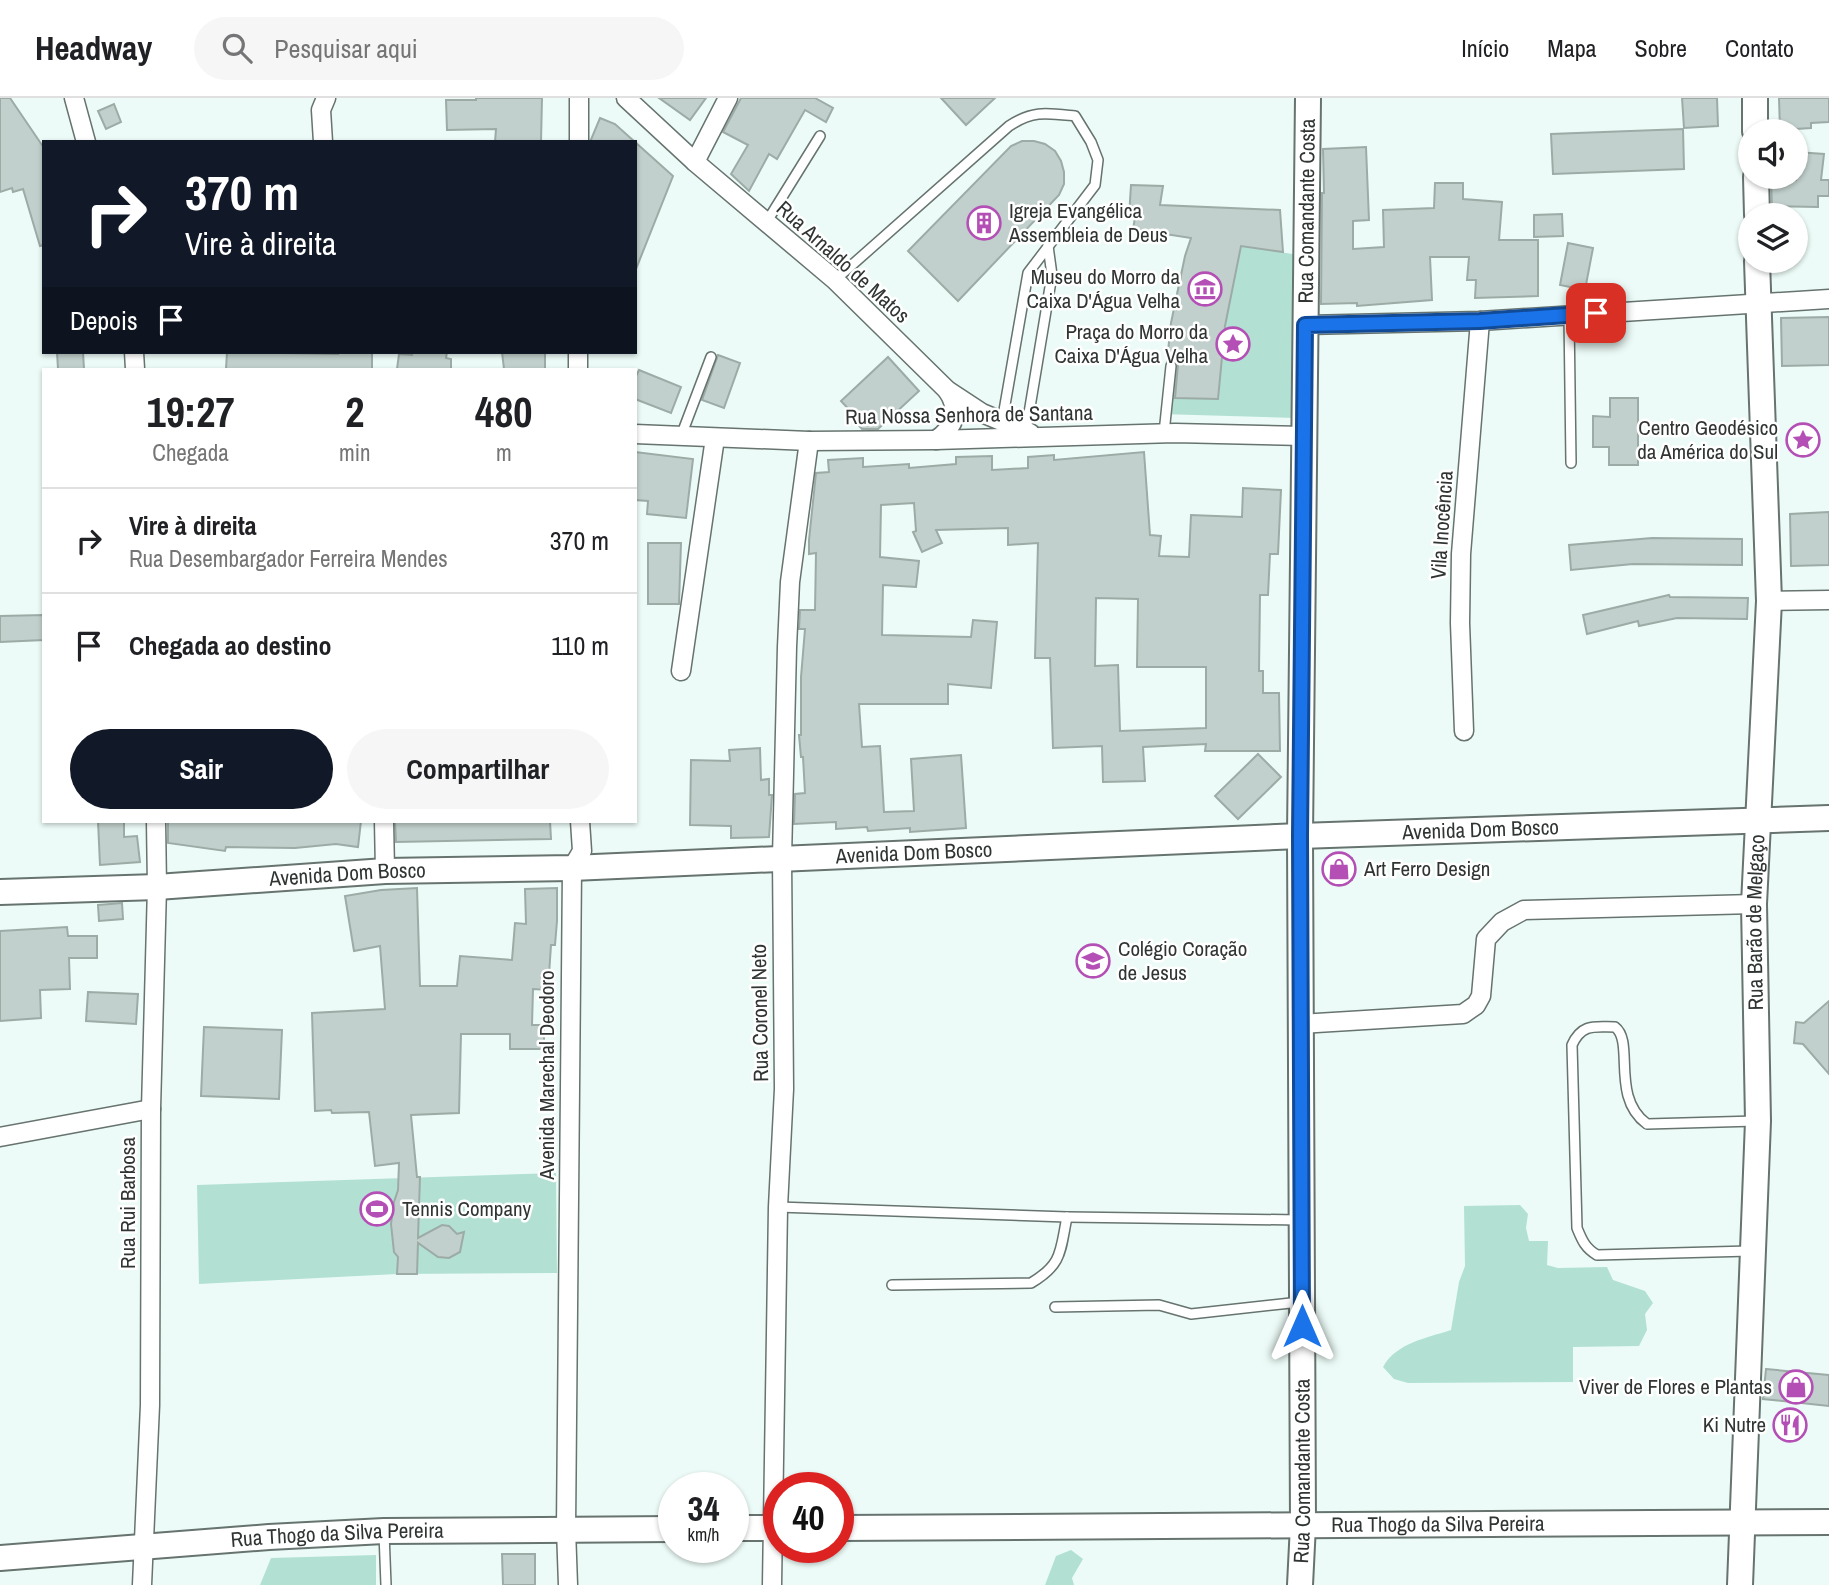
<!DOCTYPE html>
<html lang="pt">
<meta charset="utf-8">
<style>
body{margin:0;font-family:"Archivo Narrow",sans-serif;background:#f6f6f6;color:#202124;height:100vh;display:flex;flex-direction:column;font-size:26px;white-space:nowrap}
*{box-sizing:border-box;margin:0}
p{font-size:23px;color:#757577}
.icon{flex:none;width:38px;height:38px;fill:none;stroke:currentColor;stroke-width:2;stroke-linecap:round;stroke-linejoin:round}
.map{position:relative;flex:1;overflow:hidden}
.panel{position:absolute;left:42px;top:270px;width:595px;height:455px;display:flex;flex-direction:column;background:#fff;border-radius:0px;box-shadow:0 2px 5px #0004}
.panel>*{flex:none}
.hud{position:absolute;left:42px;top:42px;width:595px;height:214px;border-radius:0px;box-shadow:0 2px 5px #0004;background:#111827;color:#fff;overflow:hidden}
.tools{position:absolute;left:1738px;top:21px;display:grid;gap:14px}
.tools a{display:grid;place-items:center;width:70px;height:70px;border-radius:50%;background:#fff;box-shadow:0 2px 5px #0004;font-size:35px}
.speed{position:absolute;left:658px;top:1374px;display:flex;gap:14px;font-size:35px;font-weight:700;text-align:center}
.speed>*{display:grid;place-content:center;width:91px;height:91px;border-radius:50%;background:#fff;box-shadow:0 2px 5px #0004;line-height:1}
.speed small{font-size:18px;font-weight:400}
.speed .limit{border:10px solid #d22;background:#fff;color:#111}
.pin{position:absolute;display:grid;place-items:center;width:60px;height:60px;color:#fff;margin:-30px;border-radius:14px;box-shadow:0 4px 10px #0006}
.me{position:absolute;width:77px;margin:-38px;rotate:0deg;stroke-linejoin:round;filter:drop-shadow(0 0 5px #0008)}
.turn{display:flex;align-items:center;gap:24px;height:147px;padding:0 28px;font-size:32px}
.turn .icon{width:91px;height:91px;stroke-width:2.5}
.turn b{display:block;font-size:49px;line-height:60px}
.then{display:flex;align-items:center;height:66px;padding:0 28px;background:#0003;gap:14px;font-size:26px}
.eta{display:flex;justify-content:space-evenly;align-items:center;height:119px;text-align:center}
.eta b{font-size:42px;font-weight:700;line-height:49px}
.primary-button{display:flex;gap:14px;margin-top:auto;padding:14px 28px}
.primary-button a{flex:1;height:80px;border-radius:42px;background:#111827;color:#fff;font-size:28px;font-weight:700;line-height:80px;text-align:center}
.primary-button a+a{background:#f6f6f6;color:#202124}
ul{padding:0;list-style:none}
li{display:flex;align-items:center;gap:21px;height:105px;padding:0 28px;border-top:2px solid #e0e0e0}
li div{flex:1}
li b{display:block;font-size:26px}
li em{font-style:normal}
header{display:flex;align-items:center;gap:42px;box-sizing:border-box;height:98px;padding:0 35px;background:#fff;border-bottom:2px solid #e0e0e0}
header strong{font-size:33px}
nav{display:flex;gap:38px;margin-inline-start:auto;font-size:24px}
.search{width:490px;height:63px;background:#f6f6f6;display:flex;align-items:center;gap:18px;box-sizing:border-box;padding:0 24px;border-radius:38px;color:#757577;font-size:26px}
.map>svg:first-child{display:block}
.green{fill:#b2e1d4}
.building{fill:#c1d0cc;stroke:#9daba7;stroke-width:2;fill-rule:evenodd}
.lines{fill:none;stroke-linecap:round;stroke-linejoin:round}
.lane-casing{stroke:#66736f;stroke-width:12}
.street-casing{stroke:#66736f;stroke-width:21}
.secondary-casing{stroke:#66736f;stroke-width:28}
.lane{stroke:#fff;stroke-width:9}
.street{stroke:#fff;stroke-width:18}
.secondary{stroke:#fff;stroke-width:24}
.route-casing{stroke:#114b97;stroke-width:18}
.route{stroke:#1a73e8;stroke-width:12}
.labels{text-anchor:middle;stroke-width:5;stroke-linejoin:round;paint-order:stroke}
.poi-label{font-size:21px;fill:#303534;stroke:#fff;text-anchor:end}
.street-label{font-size:21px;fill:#303534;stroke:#fff}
</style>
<header>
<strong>Headway</strong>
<div class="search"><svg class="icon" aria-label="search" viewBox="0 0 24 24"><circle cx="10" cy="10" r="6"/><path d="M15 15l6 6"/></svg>Pesquisar aqui</div>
<nav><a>Início</a><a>Mapa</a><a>Sobre</a><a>Contato</a></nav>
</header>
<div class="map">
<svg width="1829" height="1487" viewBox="0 0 1829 1487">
<rect width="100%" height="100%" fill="#ecfbf7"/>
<!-- green -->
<g class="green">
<path d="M1191,140L1299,157L1297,320L1161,316C1167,257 1171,197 1191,140Z"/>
<path d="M556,1075L557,1175L397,1176L199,1186L197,1087Z"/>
<path d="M1520,1107L1528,1116L1526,1130L1529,1143H1548L1547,1167L1558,1170L1607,1169L1613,1182L1645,1193L1653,1205L1645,1216L1647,1232L1639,1248L1573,1249V1284L1408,1285L1394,1281L1383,1269C1396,1245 1427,1240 1451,1232L1459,1184L1465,1168L1464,1108Z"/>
<path d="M1071,1452L1083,1461L1072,1480L1074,1487H1045L1056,1458Z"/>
<path d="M376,1457V1487H260L271,1460Z"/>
</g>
<!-- building -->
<g class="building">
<path d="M0,0H10L44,50V147L40,148L23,91L13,94L12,90L0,94Z"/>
<path d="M476,0H542L541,44H495L496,31L447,32L446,2H476Z"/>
<path d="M659,0H706L690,22Z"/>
<path d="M741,0H815L833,10L826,24L805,12L777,61L769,56L749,93L731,76L748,47L723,34Z"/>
<path d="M941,0H995L966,27Z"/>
<path d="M1682,0H1717L1718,28L1684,30Z"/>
<path d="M1779,0H1829V24L1811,25V30L1780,32Z"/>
<path d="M114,6L121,24L106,31L98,13Z"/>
<path d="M600,20L615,26L635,44H590Z"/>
<path d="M1683,31L1684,71L1553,76L1551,36Z"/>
<path d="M1022,43H1034L1045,46L1055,53L1061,63L1064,74V86L1059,97L958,203L908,153L1011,48Z"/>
<path d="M635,44L673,78L636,171H635Z"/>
<path d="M1366,49L1369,122L1353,123V151L1384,149L1383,112L1434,110L1435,85H1463V101L1502,104L1499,142H1538V198L1475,200L1476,182H1467L1469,159H1430L1432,202L1357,208V205L1321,206L1322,95H1324L1323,51Z"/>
<path d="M1796,54L1824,56L1821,82H1829V98H1818V109L1772,108L1771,81L1796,82Z"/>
<path d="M1131,87L1163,88L1160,107L1280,112L1283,154L1241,148L1225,228L1218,301L1175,300L1178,266L1172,261L1167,263L1171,225L1185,158L1191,140L1133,131L1135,120L1129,119Z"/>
<path d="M1562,116L1563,138L1534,139V117Z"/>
<path d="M1568,145L1593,150L1585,192L1560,187Z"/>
<path d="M1829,219V267L1782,268L1781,220Z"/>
<path d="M57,254H83L84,271H58Z"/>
<path d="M227,254L338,256V254H372V271H226Z"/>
<path d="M413,254H447L446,260L451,261V271H397L399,256L412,257Z"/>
<path d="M502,254H545V271H504Z"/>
<path d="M718,257L740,265L724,310L702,302Z"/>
<path d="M888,259L919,293L878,331H862L853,321L856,319L841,303Z"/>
<path d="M639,272L681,289L671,315L635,301V280Z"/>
<path d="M1610,300H1638V367H1609V349H1593V318L1610,319Z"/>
<path d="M635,354L693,361L686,420L647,416L648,403L635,402Z"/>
<path d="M1144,354L1150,437L1161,438L1159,458L1189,459L1191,417L1242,419L1243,390L1281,392L1278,456H1270L1268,497H1260L1259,573H1263V595H1279L1280,653H1205L1206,646L1143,649L1145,683L1103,684L1102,648L1053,650L1050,560H1035L1038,445L1008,447V430L936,432L942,445L922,454L913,434L916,433L914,405L881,407L880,459L919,463L916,489L883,487L882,537L971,539L973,522L997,524L991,590L948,586V606H859L862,649L880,648L884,714L914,713L911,661L961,657L966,730L910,734V730L868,733L867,729L836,731V724L794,726L795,696L805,695L803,659H801L799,637H801V579L805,531H799L800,512H815L816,455L809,456V442L816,375L829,374L828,362L863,360V369L909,366V370L956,366V359L992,358V372L1028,370V359L1054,357V362ZM1096,500L1138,501L1137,569H1206V630L1120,633L1118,567L1095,568Z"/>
<path d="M1829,414V467L1791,468L1790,416Z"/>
<path d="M1652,440L1742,441V467L1633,466L1571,472L1569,447Z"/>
<path d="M648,445H681L679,506H648Z"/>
<path d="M1669,497L1670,499L1748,500L1747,521L1677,520L1639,528L1638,523L1587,536L1583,517Z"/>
<path d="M44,517V542L0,544V518Z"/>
<path d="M760,650L761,682L769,681V697H772L769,739L731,740V728L690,727L691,662L730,663L729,652Z"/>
<path d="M1258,656L1281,679L1238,721L1215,698Z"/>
<path d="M98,723H124V739L137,738L140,764L100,767Z"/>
<path d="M168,723H361L358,749L336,746L295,750L226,749L225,753L168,745Z"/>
<path d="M395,723H550L551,741L396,744Z"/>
<rect x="1327" y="760" width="25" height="22"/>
<path d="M417,790L420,888H457L460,858L512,862L515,825L526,826L525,791L557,790V823L555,847H551L548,892L533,891L532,927H544V951H510V936H461L459,1015L411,1017L417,1079H420L418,1140L442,1127L449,1128L457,1136L464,1134L460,1154L449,1160L438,1159L418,1145L417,1176H397L398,1159L394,1154L391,1126L394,1104L398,1092L399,1065L375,1068L369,1014L332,1015L331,1012L315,1013L312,915L385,911L380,848L354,853L345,798L381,792Z"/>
<path d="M122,805L123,821L99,823L98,807Z"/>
<path d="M67,829L68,838H97V860H69L70,891L40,892L41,920L0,923V833Z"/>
<path d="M88,894L138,896L136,926L86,923Z"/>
<path d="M1829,903V976L1803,946L1794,945L1796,924L1804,925Z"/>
<path d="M204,929L282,932L279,1001L201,998Z"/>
<path d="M1766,1271L1829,1277V1308L1763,1301Z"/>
<path d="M502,1456H535V1487H503Z"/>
</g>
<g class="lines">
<defs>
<g id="lane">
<path d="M766,125L820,38"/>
<path d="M835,182L1009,28C1033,12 1047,15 1075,18L1091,44L1098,62L1095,87L1028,175L1002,324"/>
<path d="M1569,217L1571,365"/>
<path d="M1026,333L1052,177L1048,148"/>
<path d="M1164,335L1171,268"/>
<path d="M681,338L711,259"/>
<path d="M778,1109L1067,1119L1300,1122"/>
<path d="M1750,1153L1597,1157C1585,1150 1582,1142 1577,1130L1572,947C1582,925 1595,929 1615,929C1635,944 1610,999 1647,1026L1756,1023"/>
<path d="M892,1187L1031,1185C1063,1166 1060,1153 1067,1119"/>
<path d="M1055,1209L1159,1207L1191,1216L1300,1204"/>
<path d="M384,1435L386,1487"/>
</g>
<g id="street">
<path d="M74,0L86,44"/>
<path d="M626,0L695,64L835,182L947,292L982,315L1030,335"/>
<path d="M323,44L321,12L326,0"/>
<path d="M579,44V0"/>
<path d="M695,64L728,0"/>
<path d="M1305,227L1480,223L1829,201"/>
<path d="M134,254L135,271"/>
<path d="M578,271V254"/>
<path d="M635,336L809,343L936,342L1175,335L1304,338"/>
<path d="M936,342C955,329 961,312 947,292"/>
<path d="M1769,503L1829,502"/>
<path d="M681,573L715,340"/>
<path d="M1464,633L1460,525L1461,456L1480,223"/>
<path d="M384,723L385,773"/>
<path d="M1300,926L1463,916L1476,907L1481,898L1486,841L1502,824L1524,812L1754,806"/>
<path d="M0,1039L151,1011"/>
<path d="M142,1487L150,1307L151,1011L157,789L156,723"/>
<path d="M568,1487L566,1431L572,770L582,753L580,723"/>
<path d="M772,1487L778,1109L784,991L782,760L787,549L790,484L809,343"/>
</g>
<g id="secondary">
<path d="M1755,0V33"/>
<path d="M1756,79L1757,117"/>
<path id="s1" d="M0,794L157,789L385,773L572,770L1300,738L1829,720"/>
<path d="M733,1430H779"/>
<path id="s2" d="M838,1430L1829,1424"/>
<path id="s3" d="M0,1460L269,1439L384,1433L674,1431"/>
<path id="s4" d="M1300,1487L1303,1427L1300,738L1308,0"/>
<path id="s5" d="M1740,1487L1758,1023L1754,806L1769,503L1757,163"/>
</g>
</defs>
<!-- lane casing -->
<use href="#lane" class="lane-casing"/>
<!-- street casing -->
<use href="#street" class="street-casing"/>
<!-- secondary casing -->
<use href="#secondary" class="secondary-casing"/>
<!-- lane -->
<use href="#lane" class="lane"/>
<!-- street -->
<use href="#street" class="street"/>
<!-- secondary -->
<use href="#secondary" class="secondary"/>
</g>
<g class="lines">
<defs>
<path id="route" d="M1302,1228L1300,738L1305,227L1480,223L1596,215"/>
</defs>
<!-- route casing -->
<use href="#route" class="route-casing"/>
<!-- route -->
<use href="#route" class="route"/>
</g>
<!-- icons -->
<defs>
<symbol id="building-ring" viewBox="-11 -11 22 22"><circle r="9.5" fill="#fff" stroke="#b450b5" stroke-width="1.5"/><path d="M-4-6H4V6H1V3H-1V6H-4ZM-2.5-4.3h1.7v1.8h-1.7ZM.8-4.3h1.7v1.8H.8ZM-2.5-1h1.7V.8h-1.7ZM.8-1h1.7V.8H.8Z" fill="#b450b5"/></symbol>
<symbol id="museum-ring" viewBox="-11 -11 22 22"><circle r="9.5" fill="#fff" stroke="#b450b5" stroke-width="1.5"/><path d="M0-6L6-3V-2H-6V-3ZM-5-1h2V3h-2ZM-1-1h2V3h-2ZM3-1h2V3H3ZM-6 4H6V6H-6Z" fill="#b450b5"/></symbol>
<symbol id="sight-ring" viewBox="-11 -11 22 22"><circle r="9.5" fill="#fff" stroke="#b450b5" stroke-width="1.5"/><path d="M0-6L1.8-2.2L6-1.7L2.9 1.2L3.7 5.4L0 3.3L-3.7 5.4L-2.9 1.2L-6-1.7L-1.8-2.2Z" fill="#b450b5"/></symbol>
<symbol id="shop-ring" viewBox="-11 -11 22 22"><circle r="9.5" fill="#fff" stroke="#b450b5" stroke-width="1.5"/><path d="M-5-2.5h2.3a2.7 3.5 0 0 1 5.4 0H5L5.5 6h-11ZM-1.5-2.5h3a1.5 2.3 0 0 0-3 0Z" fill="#b450b5"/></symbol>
<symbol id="school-ring" viewBox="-11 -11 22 22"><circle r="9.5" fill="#fff" stroke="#b450b5" stroke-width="1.5"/><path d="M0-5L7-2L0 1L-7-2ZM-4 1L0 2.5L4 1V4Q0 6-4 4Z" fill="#b450b5"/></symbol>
<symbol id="stadium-ring" viewBox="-11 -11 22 22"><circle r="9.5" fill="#fff" stroke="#b450b5" stroke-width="1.5"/><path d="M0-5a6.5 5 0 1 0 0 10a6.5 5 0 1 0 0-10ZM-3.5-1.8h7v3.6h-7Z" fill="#b450b5"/></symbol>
<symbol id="restaurant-ring" viewBox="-11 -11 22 22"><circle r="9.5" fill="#fff" stroke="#b450b5" stroke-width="1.5"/><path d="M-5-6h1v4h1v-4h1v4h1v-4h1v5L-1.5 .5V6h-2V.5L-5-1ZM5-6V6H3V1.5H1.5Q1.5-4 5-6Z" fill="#b450b5"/></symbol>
</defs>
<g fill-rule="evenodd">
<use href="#building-ring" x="965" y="106" width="38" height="38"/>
<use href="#museum-ring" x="1186" y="172" width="38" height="38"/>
<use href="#sight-ring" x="1214" y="227" width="38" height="38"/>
<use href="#sight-ring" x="1784" y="323" width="38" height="38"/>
<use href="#shop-ring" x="1320" y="752" width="38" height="38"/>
<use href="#school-ring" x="1074" y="844" width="38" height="38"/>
<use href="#stadium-ring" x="358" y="1092" width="38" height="38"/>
<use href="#shop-ring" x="1777" y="1270" width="38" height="38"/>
<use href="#restaurant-ring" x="1771" y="1308" width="38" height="38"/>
</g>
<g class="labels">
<!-- poi labels -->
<g class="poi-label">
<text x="1009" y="120" text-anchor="start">Igreja Evangélica<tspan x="1009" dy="24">Assembleia de Deus</tspan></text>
<text x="1180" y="186">Museu do Morro da<tspan x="1180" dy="24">Caixa D'Água Velha</tspan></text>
<text x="1208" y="241">Praça do Morro da<tspan x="1208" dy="24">Caixa D'Água Velha</tspan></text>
<text x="1778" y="337">Centro Geodésico<tspan x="1778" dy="24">da América do Sul</tspan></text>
<text x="1364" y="778" text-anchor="start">Art Ferro Design</text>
<text x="1118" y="858" text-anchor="start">Colégio Coração<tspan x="1118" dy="24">de Jesus</tspan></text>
<text x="402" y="1118" text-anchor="start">Tennis Company</text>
<text x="1772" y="1296">Viver de Flores e Plantas</text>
<text x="1766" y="1334">Ki Nutre</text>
</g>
<!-- street labels -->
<g class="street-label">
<text dy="7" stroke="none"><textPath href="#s4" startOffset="1374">Rua Comandante Costa</textPath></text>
<text transform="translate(843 164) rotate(42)" y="7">Rua Arnaldo de Matos</text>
<text transform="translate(969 317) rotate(-1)" y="7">Rua Nossa Senhora de Santana</text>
<text transform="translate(1442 427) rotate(-86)" y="7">Vila Inocência</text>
<text dy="7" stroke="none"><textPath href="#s1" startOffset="1482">Avenida Dom Bosco</textPath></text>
<text dy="7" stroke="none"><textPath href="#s1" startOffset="915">Avenida Dom Bosco</textPath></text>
<text dy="7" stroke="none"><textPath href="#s1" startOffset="348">Avenida Dom Bosco</textPath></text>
<text dy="7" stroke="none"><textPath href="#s5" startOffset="663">Rua Barão de Melgaço</textPath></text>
<text transform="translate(760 915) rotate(-91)" y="7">Rua Coronel Neto</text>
<text transform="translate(547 977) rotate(-90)" y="7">Avenida Marechal Deodoro</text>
<text transform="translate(128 1105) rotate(-90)" y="7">Rua Rui Barbosa</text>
<text dy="7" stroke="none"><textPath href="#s4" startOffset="114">Rua Comandante Costa</textPath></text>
<text dy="7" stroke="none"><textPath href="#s2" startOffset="600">Rua Thogo da Silva Pereira</textPath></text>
<text dy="7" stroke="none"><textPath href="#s3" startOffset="338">Rua Thogo da Silva Pereira</textPath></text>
</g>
</g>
</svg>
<div class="tools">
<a><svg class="icon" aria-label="sound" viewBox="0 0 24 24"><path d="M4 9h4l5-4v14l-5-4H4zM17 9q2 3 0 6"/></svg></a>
<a><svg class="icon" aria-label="layers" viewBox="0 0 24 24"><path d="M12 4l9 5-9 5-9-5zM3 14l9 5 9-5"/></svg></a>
</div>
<div class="speed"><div>34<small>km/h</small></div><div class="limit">40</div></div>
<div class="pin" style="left:1596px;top:215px;background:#d93025"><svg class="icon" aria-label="arrive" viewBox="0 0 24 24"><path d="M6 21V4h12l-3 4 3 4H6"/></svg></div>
<svg class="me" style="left:1302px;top:1228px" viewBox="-20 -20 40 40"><path d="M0-17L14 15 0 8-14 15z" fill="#1a73e8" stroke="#fff" stroke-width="4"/></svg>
<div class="hud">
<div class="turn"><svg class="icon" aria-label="right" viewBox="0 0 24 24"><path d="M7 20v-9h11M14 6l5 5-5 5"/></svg><div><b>370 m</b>Vire à direita</div></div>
<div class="then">Depois<svg class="icon" aria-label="arrive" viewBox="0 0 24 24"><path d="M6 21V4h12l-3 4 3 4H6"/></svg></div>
</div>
<section class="panel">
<div class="eta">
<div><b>19:27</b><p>Chegada</p></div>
<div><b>2</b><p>min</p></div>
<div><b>480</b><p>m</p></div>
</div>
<ul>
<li><svg class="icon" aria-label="right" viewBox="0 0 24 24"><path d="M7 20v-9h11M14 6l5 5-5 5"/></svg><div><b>Vire à direita</b><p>Rua Desembargador Ferreira Mendes</p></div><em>370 m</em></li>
<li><svg class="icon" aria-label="arrive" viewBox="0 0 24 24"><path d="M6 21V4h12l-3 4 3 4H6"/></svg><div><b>Chegada ao destino</b></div><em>110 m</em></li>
</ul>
<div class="primary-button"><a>Sair</a><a>Compartilhar</a></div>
</section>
</div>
